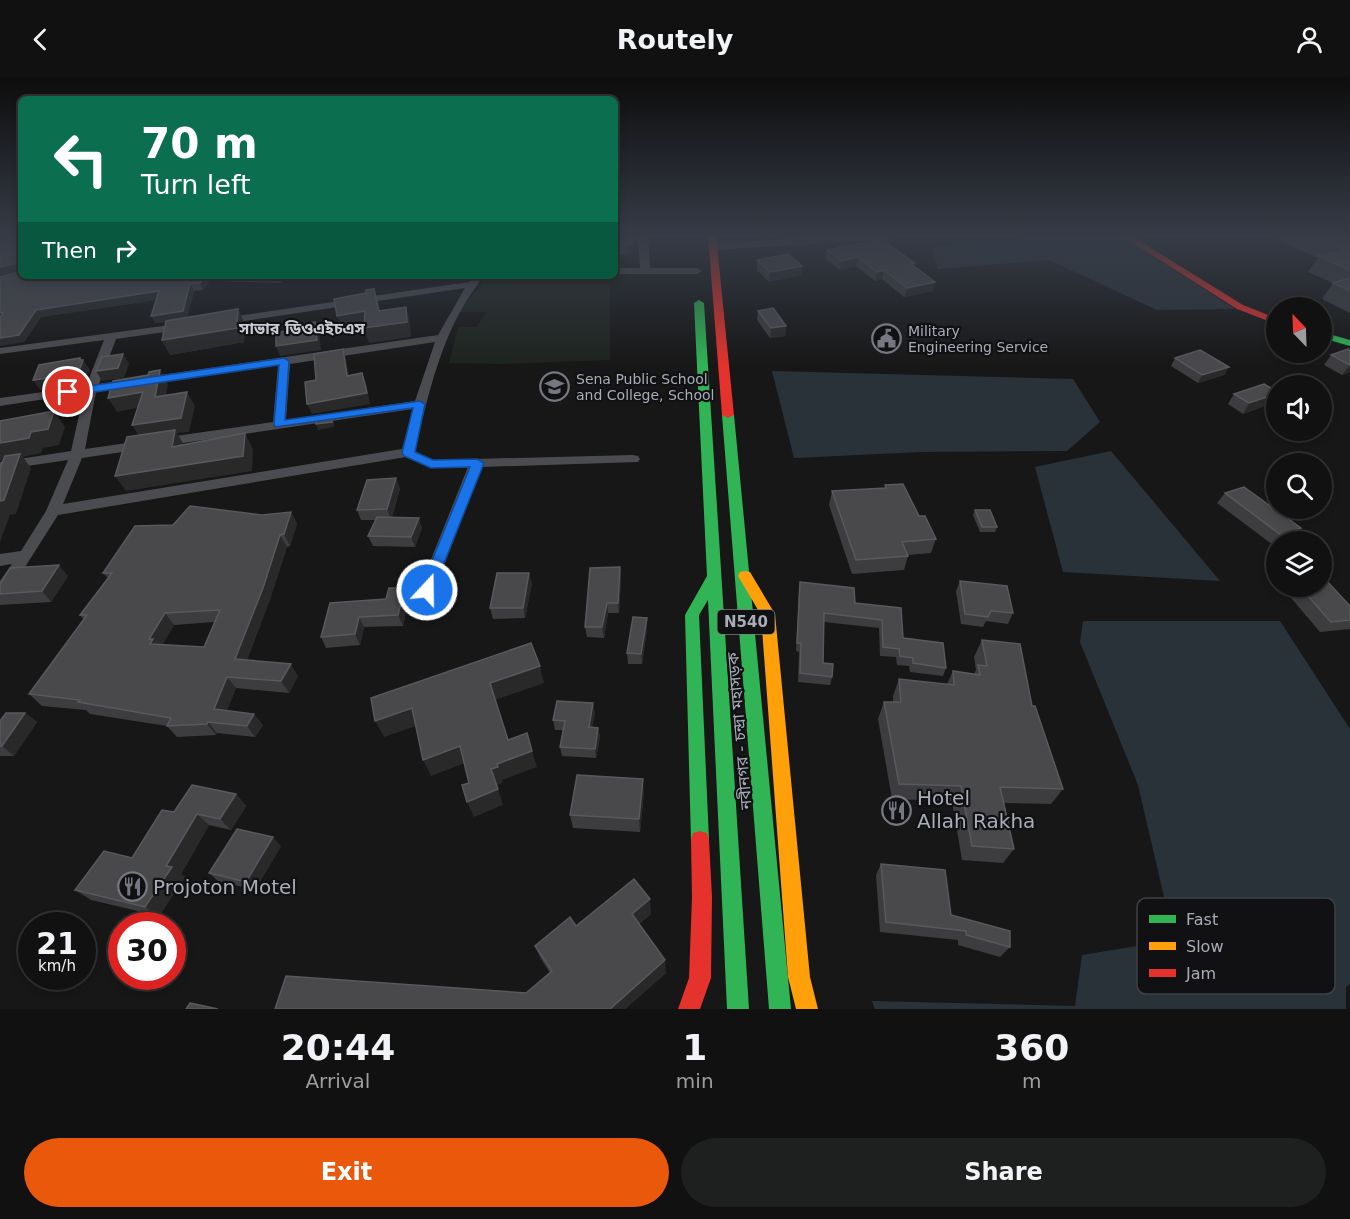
<!DOCTYPE html>
<meta charset="utf-8">
<style>
body{margin:0;font-family:"DejaVu Sans","Noto Sans Bengali",sans-serif;background:#1e1f1f;color:#f1f3f6;height:100vh;display:flex;flex-direction:column;font-size:22px;white-space:nowrap}
*{box-sizing:border-box;margin:0}
p{font-size:20px;color:#9c9d9f}
.icon{flex:none;width:33px;height:33px;fill:none;stroke:currentColor;stroke-width:2;stroke-linecap:round;stroke-linejoin:round}
.map{position:relative;height:931px;overflow:hidden}
.sheet{display:flex;flex-direction:column;background:#111;flex:1}
.sheet>*{flex:none}
.banner{position:absolute;left:18px;top:18px;width:600px;height:183px;border-radius:9px;box-shadow:0 3px 9px #0003,0 0 0 2px #303131;background:#0b6e4f;color:#fff;overflow:hidden}
.needle{width:39px;rotate:337deg}
.controls{position:absolute;left:1266px;top:219px;display:grid;gap:12px}
.controls a{display:grid;place-items:center;width:66px;height:66px;border-radius:50%;background:#111;box-shadow:0 3px 9px #0003,0 0 0 2px #303131;font-size:30px}
.speed{position:absolute;left:18px;top:834px;display:flex;gap:12px;font-size:30px;font-weight:700;text-align:center}
.speed>*{display:grid;place-content:center;width:78px;height:78px;border-radius:50%;background:#111;box-shadow:0 3px 9px #0003,0 0 0 2px #303131;line-height:1}
.speed small{font-size:15px;font-weight:400}
.speed .limit{border:9px solid #d22;background:#fff;color:#111}
.pin{position:absolute;display:grid;place-items:center;width:51px;height:51px;color:#fff;margin:-26px;border:3px solid #fff;border-radius:50%;box-shadow:0 2px 6px #0007}
.me{position:absolute;width:66px;margin:-33px;rotate:21deg;stroke-linejoin:round;filter:drop-shadow(0 0 4px #0008)}
.turn{display:flex;align-items:center;gap:21px;height:126px;padding:0 24px;font-size:27px}
.turn .icon{width:78px;height:78px;stroke-width:2.5}
.turn b{display:block;font-size:42px;line-height:51px}
.then{display:flex;align-items:center;height:57px;padding:0 24px;background:#0003;gap:12px;font-size:22px}
.eta{display:flex;justify-content:space-evenly;align-items:center;height:102px;text-align:center}
.eta b{font-size:36px;font-weight:700;line-height:42px}
.action{display:flex;gap:12px;margin-top:auto;padding:12px 24px}
.action a{flex:1;height:69px;border-radius:36px;background:#ea580c;color:#fff;font-size:24px;font-weight:700;line-height:69px;text-align:center}
.action a+a{background:#1e1f1f;color:#f1f3f6}
header{display:flex;justify-content:space-between;align-items:center;height:78px;padding:0 24px;background:#111;font-size:27px;font-weight:700}
.map>svg:first-child{display:block}
.green{fill:#1d241e}
.water{fill:#2a3239}
.lines{fill:none;stroke-linecap:round;stroke-linejoin:round}
.street{fill:#4b4c50;fill-rule:evenodd}
.fast{fill:#30b455;fill-rule:evenodd}
.slow{fill:#ff9f0a;fill-rule:evenodd}
.jam{fill:#e5322d;fill-rule:evenodd}
.wall{fill:#3d3d3f;fill-rule:evenodd}
.shaded-wall{fill:#29292a}
.building{fill:#49494c;stroke:#58595d;stroke-width:1.5;fill-rule:evenodd}
.route{fill:#1a73e8;stroke:#114b97;stroke-width:1.5}
.labels{text-anchor:middle;stroke-width:4.5;stroke-linejoin:round;paint-order:stroke}
.far-poi-label{font-size:14px;fill:#a8adb8;stroke:#111113;text-anchor:start}
.shield{fill:#111113;stroke:#7b7e86;stroke-width:1.5}
.shield-label{font-size:15px;font-weight:bold;fill:#a8adb8}
.far-quarter-label{font-size:16px;font-weight:bold;fill:#c9ccd4;stroke:#111113}
.street-label{font-size:16px;fill:#a8adb8;stroke:#111113}
.near-poi-label{font-size:20px;fill:#a8adb8;stroke:#111113;text-anchor:start}
.key{fill:#111113;stroke:#3e4045;stroke-width:1.5}
.key-label{font-size:16px;fill:#a8adb8}
</style>
<header><svg class="icon" aria-label="back" viewBox="0 0 24 24"><path d="M15 5l-7 7 7 7"/></svg>Routely<svg class="icon" aria-label="person" viewBox="0 0 24 24"><circle cx="12" cy="8" r="4"/><path d="M4 21q1-7 8-7t8 7"/></svg></header>
<div class="map">
<svg width="1350" height="931" viewBox="0 0 1350 931">
<rect width="100%" height="100%" fill="#171717"/>
<!-- green -->
<path class="green" d="M483,206H610V282L502,286L449,285L458,249H477L486,234H457Z"/>
<!-- water -->
<g class="water">
<path d="M1066,157H1120L1235,231L1157,232L1049,182L938,191L931,169Z"/>
<path d="M772,293L1073,301L1100,344L1067,373L921,374L794,380Z"/>
<path d="M1111,373L1220,503L1063,494L1035,389Z"/>
<path d="M1083,543H1280L1350,651V906L1346,909V931H875L872,923L1075,928L1082,877L1174,862L1138,707L1080,564Z"/>
</g>
<g class="lines">
<!-- street -->
<g class="street">
<path d="M638,157H648L650,190H697L702,193L697,196H615V190H640Z"/>
<path d="M857,157H911L907,160L713,172L708,169L713,166Z"/>
<path d="M475,198L480,201L478,206C442,253 428,317 415,373L433,382L633,377L638,378L640,381L638,384L482,389L435,511L433,515H421L419,511L468,389L431,390L406,379L58,437L6,519L0,521V503L12,486L0,488V476L21,473L46,433L68,382L0,392V384L71,373L84,315L0,328V320L86,308L104,262L0,276V270L185,245L190,248L185,251L116,261L99,306L438,257L465,210L224,246L219,243L224,240L469,204ZM435,264L415,323L286,342L290,286ZM278,287L273,344L85,371L96,314ZM413,331L402,371L63,426L82,380Z"/>
</g>
<!-- fast -->
<g class="fast">
<path d="M699,222L704,225L749,931H727L708,522L699,537L709,762L707,769L700,771L693,769L691,762L685,537L707,498L694,225Z"/>
<path d="M1322,254L1350,262V268L1322,260Z"/>
<path d="M728,334L734,337L791,931H769L722,337Z"/>
</g>
<!-- slow -->
<path class="slow" d="M745,493L750,494L775,536L810,899L818,931H796L788,899L761,537L738,498L740,494Z"/>
<!-- jam -->
<g class="jam">
<path d="M708,157H716L734,337L728,340L722,337Z"/>
<path d="M1120,157H1130L1243,227L1276,240V246L1237,231Z"/>
<path d="M700,753L707,755L709,762L712,819L711,900L700,931H678L689,900L692,819L691,762L693,755Z"/>
</g>
</g>
<!-- wall -->
<g class="wall">
<path d="M21,157V198H287L281,205L210,203L203,212L194,213L187,239L245,246L244,264L170,277L162,262L166,244L155,245L156,222L41,239L24,264L20,193L0,198V165L17,161V159L0,163Z"/>
<path d="M615,157L633,173L625,177H615Z"/>
<path d="M1280,157H1350V235L1322,221L1333,205L1308,194L1318,180L1278,163L1281,158Z"/>
<path d="M827,172L915,185L914,189L933,213L904,219L882,201L875,203L856,188L840,192L826,181Z"/>
<path d="M757,182L802,188L801,197L769,204L757,192Z"/>
<path d="M758,233L786,248L785,258L770,260L757,242Z"/>
<path d="M1350,272V294L1342,297L1324,287L1331,277Z"/>
<path d="M1175,280L1229,289L1224,297L1198,305L1171,288Z"/>
<path d="M1276,313V320L1273,325L1243,336L1228,326L1234,316Z"/>
<path d="M396,400L400,411L392,439L422,450L415,469L373,468L368,458L376,442H361L357,432Z"/>
<path d="M885,407L919,438L936,461L931,475L908,477V478L904,492L852,496L829,427L832,413L885,410Z"/>
<path d="M1225,415L1301,450L1292,460L1276,464V466L1273,467L1217,425Z"/>
<path d="M975,432L997,449L995,454H980L973,437Z"/>
<path d="M291,434L297,446L290,468L287,469L270,521L247,582L298,598L289,615L236,610L227,632L263,647L255,659L217,655L216,657L177,659L167,648L90,636L86,632L42,628L29,616L84,542L80,537L108,500L103,495L173,447ZM214,544L204,569L162,567L174,547Z"/>
<path d="M620,489L621,500L619,535H608L604,560L587,559L585,549Z"/>
<path d="M68,498L51,524L0,527V506Z"/>
<path d="M960,503L1013,535L1008,546L986,543L983,549L961,546L956,513Z"/>
<path d="M800,504L855,525L901,530L903,560L946,590L943,598L910,594L909,588L897,587L896,579L880,578L879,550L824,544L823,585L832,599L830,607L798,604L799,574L796,573L799,513Z"/>
<path d="M532,505L525,540L493,541L490,530Z"/>
<path d="M1290,508H1322L1350,528V551L1320,554L1286,514Z"/>
<path d="M409,520L403,548L364,549L360,567L326,570L321,559L330,525Z"/>
<path d="M647,551L642,586H628L627,575Z"/>
<path d="M982,562L1032,628L1063,711L1051,726L1004,725L1014,771L1003,785L962,782L952,723L892,721L878,641L884,624H893V618L899,601L947,606L953,593L974,596L976,592L974,579Z"/>
<path d="M25,635L37,644L14,678H0V643Z"/>
<path d="M595,635L592,649L598,650L600,659L596,680L562,678L560,669L563,652H555L553,642Z"/>
<path d="M644,714L640,754L573,750L570,737Z"/>
<path d="M236,716L246,728L231,752L209,747L181,796L185,799L159,838L91,822L75,812L132,780L174,734Z"/>
<path d="M281,768L255,812L218,803L209,795Z"/>
<path d="M881,786L951,837L1010,869L1000,879L958,867V862L880,854L876,797Z"/>
<path d="M651,836L639,846L666,895L625,931H275L526,915L550,895L541,881L535,868L576,848Z"/>
</g>
<!-- shaded-wall -->
<g class="shaded-wall">
<path d="M0,157H21V159L0,163Z"/>
<path d="M633,157V173L625,177V168Z"/>
<path d="M858,179L856,188L840,192L841,183Z"/>
<path d="M18,185L21,190V193L0,198V189Z"/>
<path d="M802,188L801,197L769,204L770,194Z"/>
<path d="M884,192L882,201L875,203L877,194Z"/>
<path d="M204,198H207L210,203L203,212L200,205Z"/>
<path d="M278,198H287L281,205Z"/>
<path d="M935,204L933,213L904,219L907,210Z"/>
<path d="M190,205L194,213L187,241L155,245L151,238Z"/>
<path d="M159,213L163,221L41,239L24,264L0,268V260L36,232Z"/>
<path d="M406,229L410,244L411,259L369,265L364,250Z"/>
<path d="M238,231L245,246L244,264L170,277L162,262Z"/>
<path d="M365,233L370,248L342,253L337,238Z"/>
<path d="M315,244L319,254L321,272L280,278L276,268Z"/>
<path d="M786,248L785,258L770,260L771,250Z"/>
<path d="M343,271L346,281L351,308L347,298Z"/>
<path d="M123,276L129,286L124,300L102,303L96,293Z"/>
<path d="M80,280L83,284V282L90,292L84,306L40,312L33,302L80,282Z"/>
<path d="M1350,287V294L1342,297Z"/>
<path d="M1229,289L1224,297L1198,305L1202,297Z"/>
<path d="M160,292L168,306L163,333L155,319Z"/>
<path d="M362,295L366,305L370,326L312,336L307,326Z"/>
<path d="M143,314L151,327L117,334L108,320Z"/>
<path d="M187,314L195,328L189,354L177,355L184,367L172,369L141,361L132,347Z"/>
<path d="M1276,316V320L1273,325L1243,336L1249,325Z"/>
<path d="M54,333L65,349L59,367L43,370L41,375L23,379L31,390L16,436L10,437L0,464V423L19,379L0,383V365L31,354Z"/>
<path d="M332,340L334,345V349L318,352L316,346Z"/>
<path d="M245,355L253,371L252,393L126,413L115,398Z"/>
<path d="M396,400L400,411L391,441L387,431Z"/>
<path d="M291,434L297,446L290,468L284,456Z"/>
<path d="M419,440L422,450L415,469L411,459Z"/>
<path d="M1301,450L1292,460L1283,464H1276V466L1273,467L1281,457Z"/>
<path d="M280,457L287,469L270,521L243,592L235,581Z"/>
<path d="M59,487L68,498L51,524L42,513Z"/>
<path d="M620,489L621,500L619,535L618,525Z"/>
<path d="M529,495L532,505L525,540L523,530Z"/>
<path d="M405,510L409,520L403,548L398,537Z"/>
<path d="M607,525L608,535L604,560L602,549Z"/>
<path d="M165,535L174,547L160,570L150,566L149,561Z"/>
<path d="M359,539L364,549L360,567L355,556Z"/>
<path d="M647,540V551L642,586L641,576Z"/>
<path d="M291,586L298,598L289,615L281,603Z"/>
<path d="M540,588L544,605L495,622L490,605Z"/>
<path d="M227,599L236,610L223,642L214,631Z"/>
<path d="M593,625L595,635L591,659L589,649Z"/>
<path d="M412,630L419,647L384,659L375,643Z"/>
<path d="M25,635L37,644L14,678L2,668Z"/>
<path d="M254,636L263,647L255,659L247,648Z"/>
<path d="M208,644L217,655L216,657L207,646Z"/>
<path d="M598,650L600,659L596,680L595,671Z"/>
<path d="M460,668L467,684L431,698L423,682Z"/>
<path d="M532,673L537,689L502,702L503,705L497,707L503,727L474,739L467,724L491,691L497,686Z"/>
<path d="M643,701L644,714L640,754L639,741Z"/>
<path d="M236,716L246,728L231,752L220,741Z"/>
<path d="M197,736L209,747L181,796L185,799L159,838L145,829L166,788Z"/>
<path d="M273,759L281,768L255,812L246,804Z"/>
<path d="M650,821L651,836L633,850L632,836Z"/>
<path d="M665,882L666,895L625,931H610Z"/>
</g>
<!-- building -->
<g class="building">
<path d="M17,157H21V190L18,185L0,189V165L17,161Z"/>
<path d="M615,157H633V164L625,168H615Z"/>
<path d="M1311,157H1350V192L1318,178L1345,172Z"/>
<path d="M881,161L915,185L911,186L935,204L907,210L884,192L877,194L858,179L841,183L827,172Z"/>
<path d="M788,176L802,188L770,194L757,182Z"/>
<path d="M21,192V198H204L200,205H190L183,233L151,238L159,213L36,232L19,257L0,260V239L3,235H0V199L20,194Z"/>
<path d="M1350,200V213L1333,205Z"/>
<path d="M374,211L379,233L406,229L407,244L364,250L365,233L337,238L334,221L366,215V212Z"/>
<path d="M773,230L786,248L771,250L758,233Z"/>
<path d="M238,231L237,250L162,262L166,243Z"/>
<path d="M315,244L317,262L276,268V255L295,251V248Z"/>
<path d="M343,271L347,298L362,295L367,315L307,326L305,304L316,302L314,276Z"/>
<path d="M1348,271L1350,272V287L1331,277Z"/>
<path d="M1200,272L1229,289L1202,297L1175,280Z"/>
<path d="M123,276L118,290L96,293L102,279Z"/>
<path d="M80,280V282H83L78,296L33,302L39,287Z"/>
<path d="M160,292L155,319L187,314L181,340L132,347L143,314L108,320L113,303L148,297L149,294Z"/>
<path d="M1264,306L1276,313V316L1249,325L1234,316Z"/>
<path d="M54,333L48,351L31,354L29,360L0,365V343Z"/>
<path d="M332,340V344L316,346V342Z"/>
<path d="M175,352L172,369L245,355L243,378L115,398L127,359Z"/>
<path d="M20,376L4,422L0,423V390L5,378Z"/>
<path d="M396,400L387,431L357,432L367,402Z"/>
<path d="M903,406L919,438H925L936,461L902,464L908,478L856,482L832,413L886,410L885,407Z"/>
<path d="M1244,409L1301,450L1281,457L1225,415Z"/>
<path d="M190,428L262,437L291,434L284,456L280,457L263,510L235,581L291,586L281,603L227,599L214,631L254,636L247,648L208,644L207,646L167,648L171,640L78,624L80,622L29,616L87,537H80L112,495H103L135,448L173,447ZM220,532L204,569L150,566L153,561H149L165,535Z"/>
<path d="M975,432H990L997,449H982Z"/>
<path d="M377,439L419,440L411,459L368,458Z"/>
<path d="M59,487L42,513L0,516V506L10,490Z"/>
<path d="M620,489L618,525H607L602,549H585L590,490Z"/>
<path d="M497,495H529L523,530H490Z"/>
<path d="M1322,501H1325L1350,528V542L1331,544L1299,508H1322Z"/>
<path d="M960,503L1007,508L1013,535L991,533L988,539L965,536Z"/>
<path d="M800,504L854,510L855,525L901,530L903,560L943,565L946,590L913,585V580L900,578L899,571L883,569L882,542L824,535L823,585L833,586L832,599L800,595L801,565H797Z"/>
<path d="M389,510H405L398,537L359,539L355,556L321,559L330,525L386,521Z"/>
<path d="M633,539L647,540L641,576L627,575Z"/>
<path d="M982,562L1020,566L1032,628H1035L1063,711L1000,709L1014,771L972,768L961,708L899,706L884,624H901L899,601L954,607L953,593L980,597L978,587L987,588Z"/>
<path d="M531,565L540,588L490,605L508,662L527,655L532,673L497,686L498,689L491,691L498,711L467,724L462,707L469,705L460,668L423,682L412,630L375,643L371,620Z"/>
<path d="M557,623L593,625L589,649L598,650L595,671L560,669L565,643L553,642Z"/>
<path d="M6,635H25L2,668H0V643Z"/>
<path d="M577,697L643,701L639,741L570,737Z"/>
<path d="M192,707L236,716L220,741L197,736L166,788L172,789L145,829L75,812L104,773L132,780L162,732L174,734Z"/>
<path d="M237,751L273,759L246,804L209,795Z"/>
<path d="M881,786L945,792L951,837L1010,853V869L966,857V853L886,844Z"/>
<path d="M634,801L650,821L632,836L665,882L610,931H275L286,898L526,915L552,893L535,868L570,839L576,848Z"/>
<path d="M190,925L218,931H186Z"/>
</g>
<!-- sky -->
<linearGradient id="sky" x2="0" y2="1"><stop stop-color="#0d0d0d"/><stop offset="0.55" stop-color="#363c47"/><stop offset="1" stop-color="#363c47" stop-opacity="0"/></linearGradient>
<rect width="1350" height="288" fill="url(#sky)"/>
<!-- route -->
<path class="route" d="M284,280L289,283L285,342L420,323L425,326L415,374L433,382L477,381L484,385L432,515H422L420,512L470,389L431,390L404,378L402,375L413,330L275,349L274,346L279,287L68,318L63,314L68,311Z"/>
<!-- icons -->
<defs>
<symbol id="civic-ring" viewBox="-11 -11 22 22"><circle r="9.5" fill="#111113" stroke="#757880" stroke-width="1.5"/><path d="M-.6-6.5H3V-4.5H.6V-3L4-1V1h2V6H-6V1h2V-1L-.6-3ZM-1.2 2.5V6h2.4V2.5Z" fill="#757880"/></symbol>
<symbol id="school-ring" viewBox="-11 -11 22 22"><circle r="9.5" fill="#111113" stroke="#757880" stroke-width="1.5"/><path d="M0-5L7-2L0 1L-7-2ZM-4 1L0 2.5L4 1V4Q0 6-4 4Z" fill="#757880"/></symbol>
<symbol id="restaurant-ring" viewBox="-11 -11 22 22"><circle r="9.5" fill="#111113" stroke="#757880" stroke-width="1.5"/><path d="M-5-6h1v4h1v-4h1v4h1v-4h1v5L-1.5 .5V6h-2V.5L-5-1ZM5-6V6H3V1.5H1.5Q1.5-4 5-6Z" fill="#757880"/></symbol>
</defs>
<g fill-rule="evenodd">
<use href="#civic-ring" x="870" y="244" width="33" height="33"/>
<use href="#school-ring" x="538" y="292" width="33" height="33"/>
<use href="#restaurant-ring" x="880" y="716" width="33" height="33"/>
<use href="#restaurant-ring" x="116" y="792" width="33" height="33"/>
</g>
<g class="labels">
<!-- far-poi labels -->
<g class="far-poi-label">
<text x="908" y="258">Military<tspan x="908" dy="16">Engineering Service</tspan></text>
<text x="576" y="306">Sena Public School<tspan x="576" dy="16">and College, School</tspan></text>
</g>
<!-- shield labels -->
<rect class="shield" x="717.5" y="532" width="57" height="24" rx="4.5"/>
<g class="shield-label">
<text x="746" y="549">N540</text>
</g>
<!-- far-quarter labels -->
<g class="far-quarter-label">
<text x="302" y="256">সাভার ডিওএইচএস</text>
</g>
<!-- street labels -->
<g class="street-label">
<text transform="translate(739 653) rotate(-95)" y="6">নবীনগর - চন্দ্রা মহাসড়ক</text>
</g>
<!-- near-poi labels -->
<g class="near-poi-label">
<text x="917" y="727">Hotel<tspan x="917" dy="23">Allah Rakha</tspan></text>
<text x="153" y="816">Projoton Motel</text>
</g>
</g>
<!-- legend -->
<rect x="1137" y="820" width="198" height="96" rx="9" class="key"/>
<rect x="1149" y="837" width="27" height="8" fill="#30b455"/>
<rect x="1149" y="864" width="27" height="8" fill="#ff9f0a"/>
<rect x="1149" y="891" width="27" height="8" fill="#e5322d"/>
<g class="key-label">
<text x="1186" y="847">Fast</text>
<text x="1186" y="874">Slow</text>
<text x="1186" y="901">Jam</text>
</g>
</svg>
<div class="controls">
<a><svg class="needle" viewBox="-14 -14 28 28"><path d="M0-13l5 13h-10z" fill="#e53935"/><path d="M0 13l5-13h-10z" fill="#9c9d9f"/></svg></a>
<a><svg class="icon" aria-label="sound" viewBox="0 0 24 24"><path d="M4 9h4l5-4v14l-5-4H4zM17 9q2 3 0 6"/></svg></a>
<a><svg class="icon" aria-label="search" viewBox="0 0 24 24"><circle cx="10" cy="10" r="6"/><path d="M15 15l6 6"/></svg></a>
<a><svg class="icon" aria-label="layers" viewBox="0 0 24 24"><path d="M12 4l9 5-9 5-9-5zM3 14l9 5 9-5"/></svg></a>
</div>
<div class="speed"><div>21<small>km/h</small></div><div class="limit">30</div></div>
<div class="pin" style="left:68px;top:314px;background:#d93025"><svg class="icon" aria-label="arrive" viewBox="0 0 24 24"><path d="M6 21V4h12l-3 4 3 4H6"/></svg></div>
<svg class="me" style="left:427px;top:512px" viewBox="-20 -20 40 40"><circle r="17" fill="#1a73e8" stroke="#fff" stroke-width="3"/><path d="M0-11L8 9 0 5-8 9z" fill="#fff"/></svg>
<div class="banner">
<div class="turn"><svg class="icon" aria-label="left" viewBox="0 0 24 24"><path d="M17 20v-9H6M10 6l-5 5 5 5"/></svg><div><b>70 m</b>Turn left</div></div>
<div class="then">Then<svg class="icon" aria-label="right" viewBox="0 0 24 24"><path d="M7 20v-9h11M14 6l5 5-5 5"/></svg></div>
</div>
</div>
<section class="sheet">
<div class="eta">
<div><b>20:44</b><p>Arrival</p></div>
<div><b>1</b><p>min</p></div>
<div><b>360</b><p>m</p></div>
</div>
<div class="action"><a>Exit</a><a>Share</a></div>
</section>
